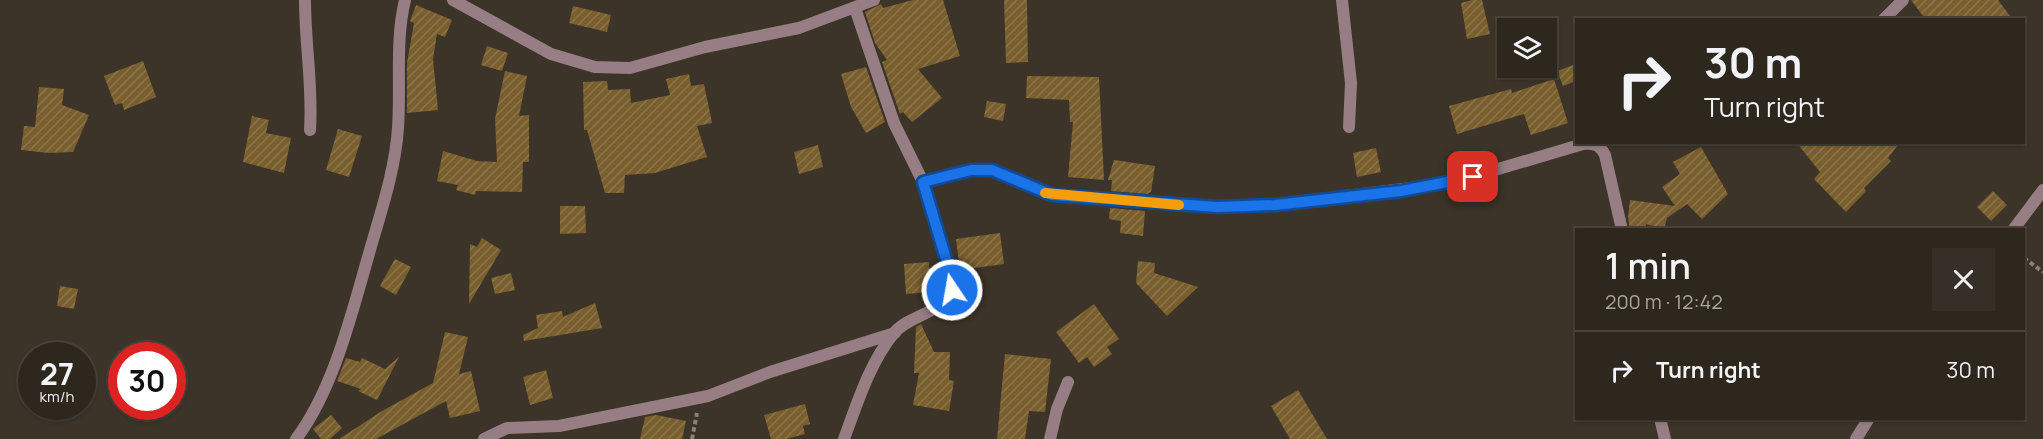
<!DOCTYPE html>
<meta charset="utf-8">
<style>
body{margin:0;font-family:Manrope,sans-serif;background:#352f27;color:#f1f3f6;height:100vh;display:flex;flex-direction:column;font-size:22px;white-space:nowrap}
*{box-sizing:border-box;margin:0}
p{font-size:20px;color:#a7a5a4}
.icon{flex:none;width:33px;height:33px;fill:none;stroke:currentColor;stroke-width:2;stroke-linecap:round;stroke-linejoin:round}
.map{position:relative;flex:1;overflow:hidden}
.drawer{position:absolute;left:1575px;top:228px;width:450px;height:192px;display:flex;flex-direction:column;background:#2d271e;border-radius:0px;box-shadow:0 2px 4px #0004,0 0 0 2px #48443c}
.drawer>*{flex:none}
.guide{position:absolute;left:1575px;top:18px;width:450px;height:126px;border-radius:0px;box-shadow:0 2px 4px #0004,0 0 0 2px #48443c;background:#2d271e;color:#f1f3f6;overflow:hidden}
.buttons{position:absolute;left:1497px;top:18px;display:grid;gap:12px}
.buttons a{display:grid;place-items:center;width:60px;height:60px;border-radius:0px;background:#2d271e;box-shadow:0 2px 4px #0004,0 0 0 2px #48443c;font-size:30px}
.speed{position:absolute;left:18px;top:342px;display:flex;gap:12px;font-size:30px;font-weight:700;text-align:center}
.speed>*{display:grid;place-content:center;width:78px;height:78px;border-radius:50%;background:#2d271e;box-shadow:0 2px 4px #0004,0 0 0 2px #48443c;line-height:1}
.speed small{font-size:15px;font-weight:400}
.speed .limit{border:9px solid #d22;background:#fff;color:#111}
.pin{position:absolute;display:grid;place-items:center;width:51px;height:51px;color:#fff;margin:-26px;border-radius:12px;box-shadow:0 3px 9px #0006}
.me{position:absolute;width:66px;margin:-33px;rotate:348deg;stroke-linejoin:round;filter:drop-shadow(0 0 4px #0008)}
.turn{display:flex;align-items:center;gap:21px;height:126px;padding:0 30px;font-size:27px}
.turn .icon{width:78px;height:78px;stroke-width:2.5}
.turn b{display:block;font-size:42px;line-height:51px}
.round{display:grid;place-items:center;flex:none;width:63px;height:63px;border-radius:0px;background:#352f27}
.overview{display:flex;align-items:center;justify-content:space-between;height:102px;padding:0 30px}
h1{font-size:36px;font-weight:600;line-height:45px}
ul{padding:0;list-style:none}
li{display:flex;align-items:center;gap:18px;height:78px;padding:0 30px;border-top:2px solid #48443c}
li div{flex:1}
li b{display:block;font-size:22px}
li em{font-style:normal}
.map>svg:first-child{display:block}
.building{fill:url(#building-hatch)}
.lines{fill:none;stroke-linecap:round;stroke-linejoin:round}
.path{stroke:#888177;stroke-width:4;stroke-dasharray:4.5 3;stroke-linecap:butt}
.street{stroke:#977d84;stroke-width:12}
.route-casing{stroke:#114b97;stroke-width:15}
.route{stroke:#1a73e8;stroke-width:10}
.slow{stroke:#f59e0b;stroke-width:10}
</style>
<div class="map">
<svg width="2043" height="439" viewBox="0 0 2043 439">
<defs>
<pattern id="building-hatch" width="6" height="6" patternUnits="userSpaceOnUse" patternTransform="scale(1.5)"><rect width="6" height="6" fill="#795e2e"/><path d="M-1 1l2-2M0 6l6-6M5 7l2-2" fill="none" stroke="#8c754c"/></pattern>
</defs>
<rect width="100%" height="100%" fill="#3c3428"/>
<!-- building -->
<g class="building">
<path d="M913,0H943L960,56L918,69L942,98L912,122L903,112L900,114L882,62L887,60L875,43L865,12L881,4L883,8Z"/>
<path d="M1004,0H1027L1028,62L1006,63Z"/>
<path d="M1472,0H1482L1490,34L1467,39L1461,3Z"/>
<path d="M1911,0H1998L2013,20H1926Z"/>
<path d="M416,5L452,20L445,37L437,34L433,59L438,110L407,113V63L414,23L410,21Z"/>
<path d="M573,6L611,15L607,32L569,23Z"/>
<path d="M487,46L508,53L502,71L481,65Z"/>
<path d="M143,61L156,97L124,110L122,103L115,105L104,76Z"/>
<path d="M1576,64V81L1563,86L1557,71Z"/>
<path d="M866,67L885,122L866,133L851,107L841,74Z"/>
<path d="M505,71L527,76L519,116L529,115V162H523L522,192L476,191L475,195L456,190L458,185L437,181L443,151L477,161L497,162L495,119Z"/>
<path d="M689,74L691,86L704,84L712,123L697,126L707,157L655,173L625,175L624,193H605L587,130H584L583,82L607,81L608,90L630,89L631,103L670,95L666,79Z"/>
<path d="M1027,76L1099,77L1104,180L1068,177L1073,122H1070L1069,100L1026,98Z"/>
<path d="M1554,79L1568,123L1531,135L1524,114L1457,134L1449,106L1511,89L1512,93Z"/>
<path d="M39,87L64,89L62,105L89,115L73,152L49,153L21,150L24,126L35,127Z"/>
<path d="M987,101L1006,104L1003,121L984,117Z"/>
<path d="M252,116L269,120L266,133L291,138L284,173L243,162Z"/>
<path d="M338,129L362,136L349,177L326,170Z"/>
<path d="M1796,142H1900L1888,158L1891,161L1864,188L1866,191L1846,212L1814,179L1820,172Z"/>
<path d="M818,145L823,167L799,174L794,152Z"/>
<path d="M1701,147L1728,194L1702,219L1687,204L1667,218L1664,229L1646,224L1645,230H1630L1628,217L1630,200L1675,206L1662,187L1680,174L1673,162Z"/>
<path d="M1376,148L1381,172L1357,177L1353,153Z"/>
<path d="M1114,160L1155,166L1151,192L1147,194L1111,191L1112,180H1108Z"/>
<path d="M1993,191L2007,205L1991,221L1977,207Z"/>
<path d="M560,206H585L586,233L560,234Z"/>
<path d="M1110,208L1145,211L1143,236L1120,233L1121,221L1109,219Z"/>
<path d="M1000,233L1004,264L960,270L956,239Z"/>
<path d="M482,238L501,250L469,304L470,244L477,247Z"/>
<path d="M395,259L411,267L396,295L380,286Z"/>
<path d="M1138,261L1155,263L1154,273L1198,287L1167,316L1136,283Z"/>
<path d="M929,262L931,292L906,294L904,264Z"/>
<path d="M511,273L515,290L495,294L491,278Z"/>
<path d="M60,286L78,289L74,309L57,306Z"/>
<path d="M595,303L602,328L524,341L523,335L538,328L536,315L562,311L563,317Z"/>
<path d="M1094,304L1119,339L1107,347L1112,354L1094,367L1087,357L1079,363L1056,332Z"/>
<path d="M921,324L934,352H950L949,380L954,381L949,411L913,405L919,373H914L916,327Z"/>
<path d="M445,332L468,337L459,374L471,371L480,411L450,418L446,401L376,439H339L382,411L433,383Z"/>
<path d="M1005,354L1051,359L1045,412L1029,411L1025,439H997Z"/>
<path d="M399,357L377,400L358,391L361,389L337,381L346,358L360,362L362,358L385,369Z"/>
<path d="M546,370L553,398L530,405L523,377Z"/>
<path d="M1298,390L1327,439H1290L1271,406Z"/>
<path d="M805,404L810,424L803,426L805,434L786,439H771L764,415Z"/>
<path d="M331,415L342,428L330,439H321L313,429Z"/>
<path d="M656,415L686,421L682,439H640L645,417Z"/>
</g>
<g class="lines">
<!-- path -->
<g class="path">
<path d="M2024,258L2043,272"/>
<path d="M692,439L697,413"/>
</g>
<!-- street -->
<g class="street">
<path d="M305,0C305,44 313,86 310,130"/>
<path d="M453,0L551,54L595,67L630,68L705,47L799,28L874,0"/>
<path d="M1342,0L1351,83L1349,127"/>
<path d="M1883,20L1903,0"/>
<path d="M923,182L971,170H992L1051,195L1217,208L1275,205L1451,183L1583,144C1595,143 1600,145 1605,155L1622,230"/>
<path d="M2013,230L2043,190"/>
<path d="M1660,418L1665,439"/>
<path d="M296,439C333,390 351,316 368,257C380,214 395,172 398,128C401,86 395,41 405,0"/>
<path d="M484,439L507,428L559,426L708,396L770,372L895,333"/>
<path d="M844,439C857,404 870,362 894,333C913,311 953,314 952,279L923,182L894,123L855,8"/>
<path d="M1050,439L1057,409L1068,382"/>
<path d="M1856,439L1869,418"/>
</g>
</g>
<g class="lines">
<defs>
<path id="route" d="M952,290V279L923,182L971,170H992L1052,195L1217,207L1275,205L1401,191L1473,177"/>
</defs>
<!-- route casing -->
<use href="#route" class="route-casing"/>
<!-- route -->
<use href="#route" class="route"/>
<!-- slow -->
<path class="slow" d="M1045,193L1179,205"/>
</g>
</svg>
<div class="buttons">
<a><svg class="icon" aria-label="layers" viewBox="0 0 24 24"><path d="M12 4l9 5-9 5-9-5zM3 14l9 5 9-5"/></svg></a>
</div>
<div class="speed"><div>27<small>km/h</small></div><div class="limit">30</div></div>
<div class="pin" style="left:1473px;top:177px;background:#d93025"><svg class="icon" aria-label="arrive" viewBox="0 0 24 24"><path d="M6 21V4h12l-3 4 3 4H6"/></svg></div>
<svg class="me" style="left:952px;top:290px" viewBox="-20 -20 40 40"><circle r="17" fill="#1a73e8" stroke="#fff" stroke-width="3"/><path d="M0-11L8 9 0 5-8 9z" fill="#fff"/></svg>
<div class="guide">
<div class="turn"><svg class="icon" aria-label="right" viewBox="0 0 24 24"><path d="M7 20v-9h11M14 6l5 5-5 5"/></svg><div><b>30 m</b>Turn right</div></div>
</div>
<section class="drawer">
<div class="overview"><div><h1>1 min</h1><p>200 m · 12:42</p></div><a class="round"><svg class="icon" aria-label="close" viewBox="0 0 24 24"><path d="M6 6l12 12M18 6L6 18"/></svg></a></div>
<ul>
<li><svg class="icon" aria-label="right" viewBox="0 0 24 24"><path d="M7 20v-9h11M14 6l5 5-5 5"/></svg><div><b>Turn right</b></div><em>30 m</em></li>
</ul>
</section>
</div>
